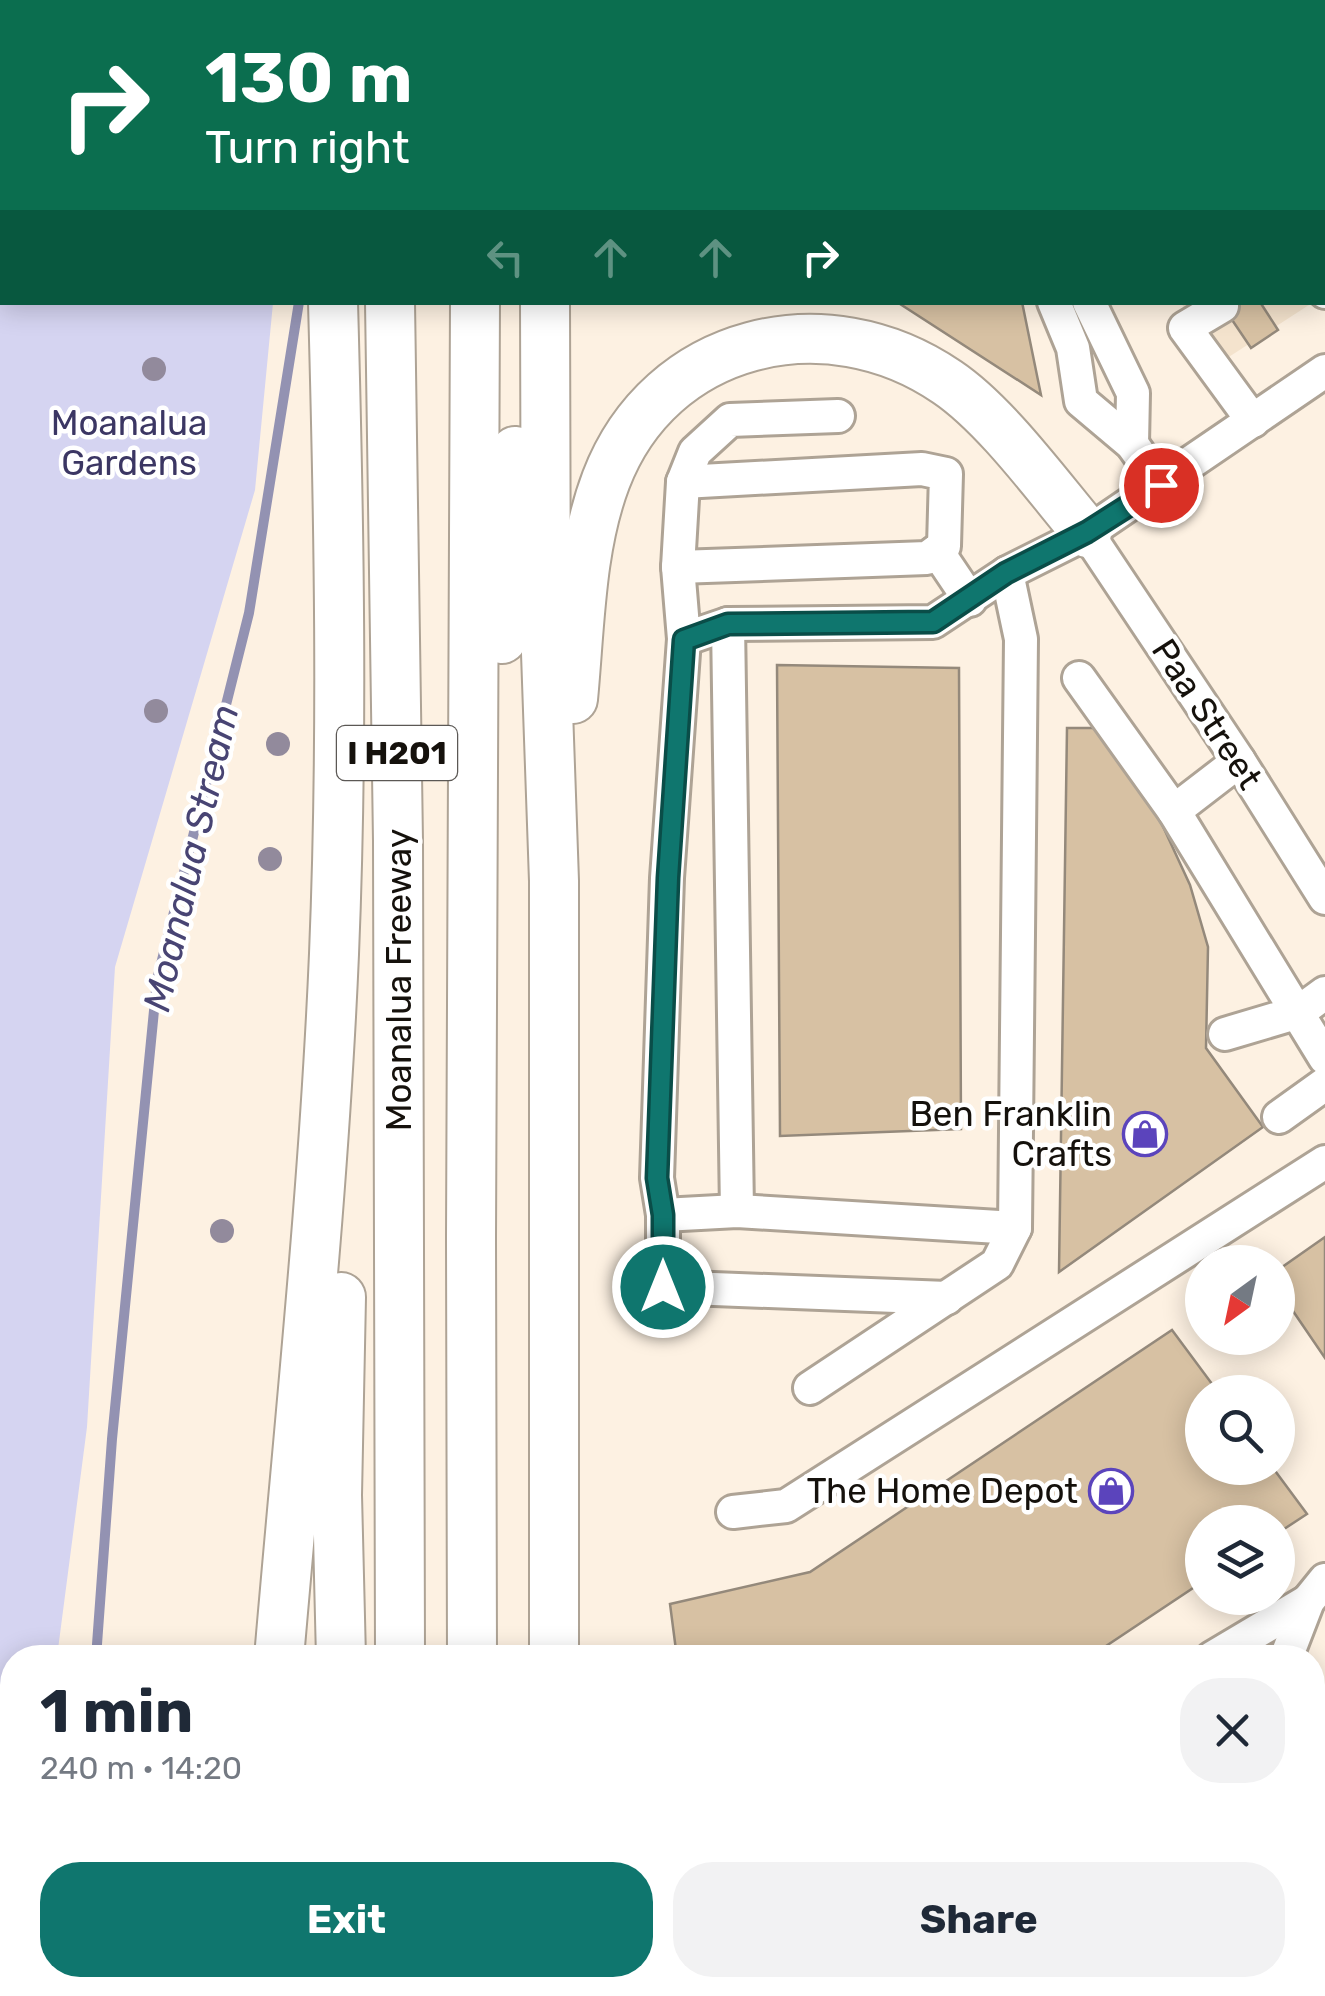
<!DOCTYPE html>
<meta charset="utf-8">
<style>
body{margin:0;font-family:Rubik,sans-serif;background:#f2f2f3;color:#1f2937;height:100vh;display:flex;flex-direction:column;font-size:38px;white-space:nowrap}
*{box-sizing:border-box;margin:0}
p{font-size:32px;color:#747a83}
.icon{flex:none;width:55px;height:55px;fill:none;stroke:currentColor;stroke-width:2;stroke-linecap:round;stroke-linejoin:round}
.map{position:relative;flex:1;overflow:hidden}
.details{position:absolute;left:0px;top:1645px;width:1325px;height:352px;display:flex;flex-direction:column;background:#fff;border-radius:40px 40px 0 0;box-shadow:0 5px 25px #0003}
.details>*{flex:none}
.hud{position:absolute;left:0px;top:0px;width:1325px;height:305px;box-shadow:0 5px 25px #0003;background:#0b6e4f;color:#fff;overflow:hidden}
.needle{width:65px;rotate:213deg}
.fabs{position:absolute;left:1185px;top:1245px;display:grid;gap:20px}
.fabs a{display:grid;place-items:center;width:110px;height:110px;border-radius:50%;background:#fff;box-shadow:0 5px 25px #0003;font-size:50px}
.pin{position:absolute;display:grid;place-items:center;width:85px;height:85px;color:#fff;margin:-42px;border:5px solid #fff;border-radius:50%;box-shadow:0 2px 10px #0007}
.me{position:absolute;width:110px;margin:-55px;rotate:0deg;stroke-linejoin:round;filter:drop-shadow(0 0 8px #0008)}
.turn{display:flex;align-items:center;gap:35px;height:210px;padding:0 40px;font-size:45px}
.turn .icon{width:130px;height:130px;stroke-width:2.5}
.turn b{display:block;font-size:70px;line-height:85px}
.lanes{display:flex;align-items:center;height:95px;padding:0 40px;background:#0003;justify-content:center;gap:50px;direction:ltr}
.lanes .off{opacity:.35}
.round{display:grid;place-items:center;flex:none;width:105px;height:105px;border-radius:40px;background:#f2f2f3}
.headline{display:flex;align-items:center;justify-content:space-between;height:170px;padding:0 40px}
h1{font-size:60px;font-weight:700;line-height:75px}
.button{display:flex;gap:20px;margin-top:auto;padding:20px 40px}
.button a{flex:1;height:115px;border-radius:40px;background:#0f766e;color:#fff;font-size:40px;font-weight:700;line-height:115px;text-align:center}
.button a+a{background:#f2f2f3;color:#1f2937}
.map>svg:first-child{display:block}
.built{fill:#f4e3cd}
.green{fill:#d5d4f1}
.water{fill:#9392b2}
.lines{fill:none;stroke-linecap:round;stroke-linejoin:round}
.stream{stroke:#9392b2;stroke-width:10}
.building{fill:#d7c1a3;stroke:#94897b;stroke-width:2.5}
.minor-casing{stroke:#aea395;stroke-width:38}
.highway-casing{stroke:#aea395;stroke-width:52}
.minor{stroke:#fff;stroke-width:32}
.highway{stroke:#fff;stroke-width:48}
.tree{fill:#928a9c}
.route-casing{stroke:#0a4d48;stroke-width:25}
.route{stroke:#0f766e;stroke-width:18}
.labels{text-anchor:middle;stroke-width:9;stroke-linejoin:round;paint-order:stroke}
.shield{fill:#fff;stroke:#5b5855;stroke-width:2.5}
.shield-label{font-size:32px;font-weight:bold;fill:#15110c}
.park-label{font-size:35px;fill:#3b3663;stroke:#fff}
.street-label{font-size:35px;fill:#15110c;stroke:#fff}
.poi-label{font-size:35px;fill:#15110c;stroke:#fff;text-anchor:end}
.water-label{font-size:38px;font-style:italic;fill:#484473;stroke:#fff}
</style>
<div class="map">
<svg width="1325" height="1996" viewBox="0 0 1325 1996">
<rect width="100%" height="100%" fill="#fdf1e2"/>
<!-- built -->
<path class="built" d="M1181,303H1312L1221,362Z"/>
<!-- green -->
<path class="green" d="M0,0L273,2H2V302L273,303L255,490L115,967L87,1427L57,1657L12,1658V1891L0,1930Z"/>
<!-- water -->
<path class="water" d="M942,0H1236L937,2Z"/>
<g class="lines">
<!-- stream -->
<g class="stream">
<path d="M0,125L2,123"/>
<path d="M96,1658L112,1439L157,980L249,613L299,302"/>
<path d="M52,1996L56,1985"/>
</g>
</g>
<!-- building -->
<g class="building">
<path d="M897,302H1022L1041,395Z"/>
<path d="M1220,302H1260L1278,330L1251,348Z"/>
<path d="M777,665L959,668L961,1129L780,1136Z"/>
<path d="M1067,728H1098L1148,794L1190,885L1208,947L1206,1048L1263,1127L1059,1272Z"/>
<path d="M1325,1237V1358L1278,1289V1270Z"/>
<path d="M1172,1330L1218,1392H1202V1468H1273L1307,1514L1278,1533V1522H1202V1582L1088,1658H677L670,1604L810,1572Z"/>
<path d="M722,1985H1093L1095,1996H723Z"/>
</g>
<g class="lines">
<defs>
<g id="minor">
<path d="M1194,0L1197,2"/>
<path d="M1322,105L1325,107"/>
<path d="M1322,289L1325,292"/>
<path d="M1054,302L1073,348L1081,401L1132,444L1161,485"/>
<path d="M1089,302L1133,393L1132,444"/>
<path d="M1222,306L1185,328L1253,421"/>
<path d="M838,416L730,420L695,452L683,482L678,567L684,639L728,624L933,622L1007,573L1087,533L1325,371"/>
<path d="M1087,533L1239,761L1325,898"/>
<path d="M937,551L970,600"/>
<path d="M678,567L927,558L944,546L946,474L922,469L683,482"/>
<path d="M728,624L737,1211"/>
<path d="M684,639L667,878L657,1178L663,1215L737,1211L1015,1228"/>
<path d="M1079,678L1174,811L1325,1058"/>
<path d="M1174,811L1239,761"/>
<path d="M1225,1034L1299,1012L1325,993"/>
<path d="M1279,1117L1325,1084"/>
<path d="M663,1215V1287L947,1298"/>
<path d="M810,1388L997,1264L1015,1228L1021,639L1007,573"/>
<path d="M733,1512L786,1506L1325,1162"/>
<path d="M1212,1658L1308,1601"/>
<path d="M1286,1658L1308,1601L1325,1580"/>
<path d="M1312,1922L1324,1877"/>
<path d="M1162,1985L1163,1996"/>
<path d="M1194,1996L1195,1985"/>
<path d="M1293,1996L1296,1985"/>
</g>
<g id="highway">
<path d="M314,0V2"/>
<path d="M375,0L376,2"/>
<path d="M474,0V2"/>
<path d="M537,2V0"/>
<path d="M390,302L398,841L400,1658"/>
<path d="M545,302L546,653L554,881V1658"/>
<path d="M502,639L515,451"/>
<path d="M573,699C580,627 580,548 606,480C660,338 826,299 947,382C996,415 1048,487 1087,533"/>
<path d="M279,1658C299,1423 324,1190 334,954C343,737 339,520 333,302"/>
<path d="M341,1658L337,1495L341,1297"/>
<path d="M472,1658L471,1238L475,302"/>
<path d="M356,1985V1996"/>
<path d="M401,1985V1996"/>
<path d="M474,1985V1996"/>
<path d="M596,1985L598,1996"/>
<path d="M247,1996L249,1985"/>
</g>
</defs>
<!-- minor casing -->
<use href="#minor" class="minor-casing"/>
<!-- highway casing -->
<use href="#highway" class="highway-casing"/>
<!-- minor -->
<use href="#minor" class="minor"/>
<!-- highway -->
<use href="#highway" class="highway"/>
</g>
<!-- trees -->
<g class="tree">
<circle cx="154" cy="369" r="12"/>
<circle cx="156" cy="711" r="12"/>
<circle cx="278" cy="744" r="12"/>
<circle cx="270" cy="859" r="12"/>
<circle cx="222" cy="1231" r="12"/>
</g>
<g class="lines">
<defs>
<path id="route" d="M663,1287V1215L657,1178L668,878L684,640L728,624L933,622L1006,573L1087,532L1161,485"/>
</defs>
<!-- route casing -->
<use href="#route" class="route-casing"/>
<!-- route -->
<use href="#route" class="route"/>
</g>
<!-- icons -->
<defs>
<symbol id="shop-ring" viewBox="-11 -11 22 22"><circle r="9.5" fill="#fff" stroke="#5b44bc" stroke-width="1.5"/><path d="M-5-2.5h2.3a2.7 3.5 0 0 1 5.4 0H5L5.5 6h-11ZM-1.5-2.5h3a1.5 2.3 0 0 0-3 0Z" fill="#5b44bc"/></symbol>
</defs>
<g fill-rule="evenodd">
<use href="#shop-ring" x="1120" y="1109" width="50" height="50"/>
<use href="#shop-ring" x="1086" y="1466" width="50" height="50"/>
</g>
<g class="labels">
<!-- shield labels -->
<rect class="shield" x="337" y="726" width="120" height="54" rx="8"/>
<g class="shield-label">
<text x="397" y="764">I H201</text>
</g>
<!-- park labels -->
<g class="park-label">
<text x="129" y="435">Moanalua<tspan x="129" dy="40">Gardens</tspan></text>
</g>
<!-- street labels -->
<g class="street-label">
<text transform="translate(1207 714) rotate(57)" y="12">Paa Street</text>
<text transform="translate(399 980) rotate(-90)" y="12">Moanalua Freeway</text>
</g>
<!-- poi labels -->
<g class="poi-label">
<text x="1112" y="1126">Ben Franklin<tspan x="1112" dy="40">Crafts</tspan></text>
<text x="1078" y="1503">The Home Depot</text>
</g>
<!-- water labels -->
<g class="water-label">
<text transform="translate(191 858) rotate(-77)" y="13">Moanalua Stream</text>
</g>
</g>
</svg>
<div class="fabs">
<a><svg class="needle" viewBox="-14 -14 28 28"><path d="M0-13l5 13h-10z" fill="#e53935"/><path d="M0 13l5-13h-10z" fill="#747a83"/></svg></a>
<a><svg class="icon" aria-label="search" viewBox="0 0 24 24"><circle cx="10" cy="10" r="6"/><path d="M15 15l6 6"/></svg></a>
<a><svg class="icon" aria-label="layers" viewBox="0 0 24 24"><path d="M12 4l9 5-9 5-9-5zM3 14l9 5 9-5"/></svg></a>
</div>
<div class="pin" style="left:1161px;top:485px;background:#d93025"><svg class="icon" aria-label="arrive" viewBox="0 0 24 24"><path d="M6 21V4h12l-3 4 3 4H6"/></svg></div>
<svg class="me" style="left:663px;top:1287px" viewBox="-20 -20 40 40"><circle r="17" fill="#0f766e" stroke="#fff" stroke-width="3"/><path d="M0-11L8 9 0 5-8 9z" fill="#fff"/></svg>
<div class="hud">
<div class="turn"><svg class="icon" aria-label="right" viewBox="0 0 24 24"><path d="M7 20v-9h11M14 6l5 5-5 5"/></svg><div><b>130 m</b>Turn right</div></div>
<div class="lanes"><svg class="icon off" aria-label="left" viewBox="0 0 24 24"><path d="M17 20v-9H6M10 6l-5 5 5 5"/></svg><svg class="icon off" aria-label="ahead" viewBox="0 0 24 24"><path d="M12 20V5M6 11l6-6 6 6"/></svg><svg class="icon off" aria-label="ahead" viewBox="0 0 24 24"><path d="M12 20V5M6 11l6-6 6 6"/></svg><svg class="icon" aria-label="right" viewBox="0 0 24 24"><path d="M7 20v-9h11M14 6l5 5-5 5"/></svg></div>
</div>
<section class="details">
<div class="headline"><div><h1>1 min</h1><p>240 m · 14:20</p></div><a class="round"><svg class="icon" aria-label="close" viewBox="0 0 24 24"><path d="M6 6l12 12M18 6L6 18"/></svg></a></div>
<div class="button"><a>Exit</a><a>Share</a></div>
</section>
</div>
